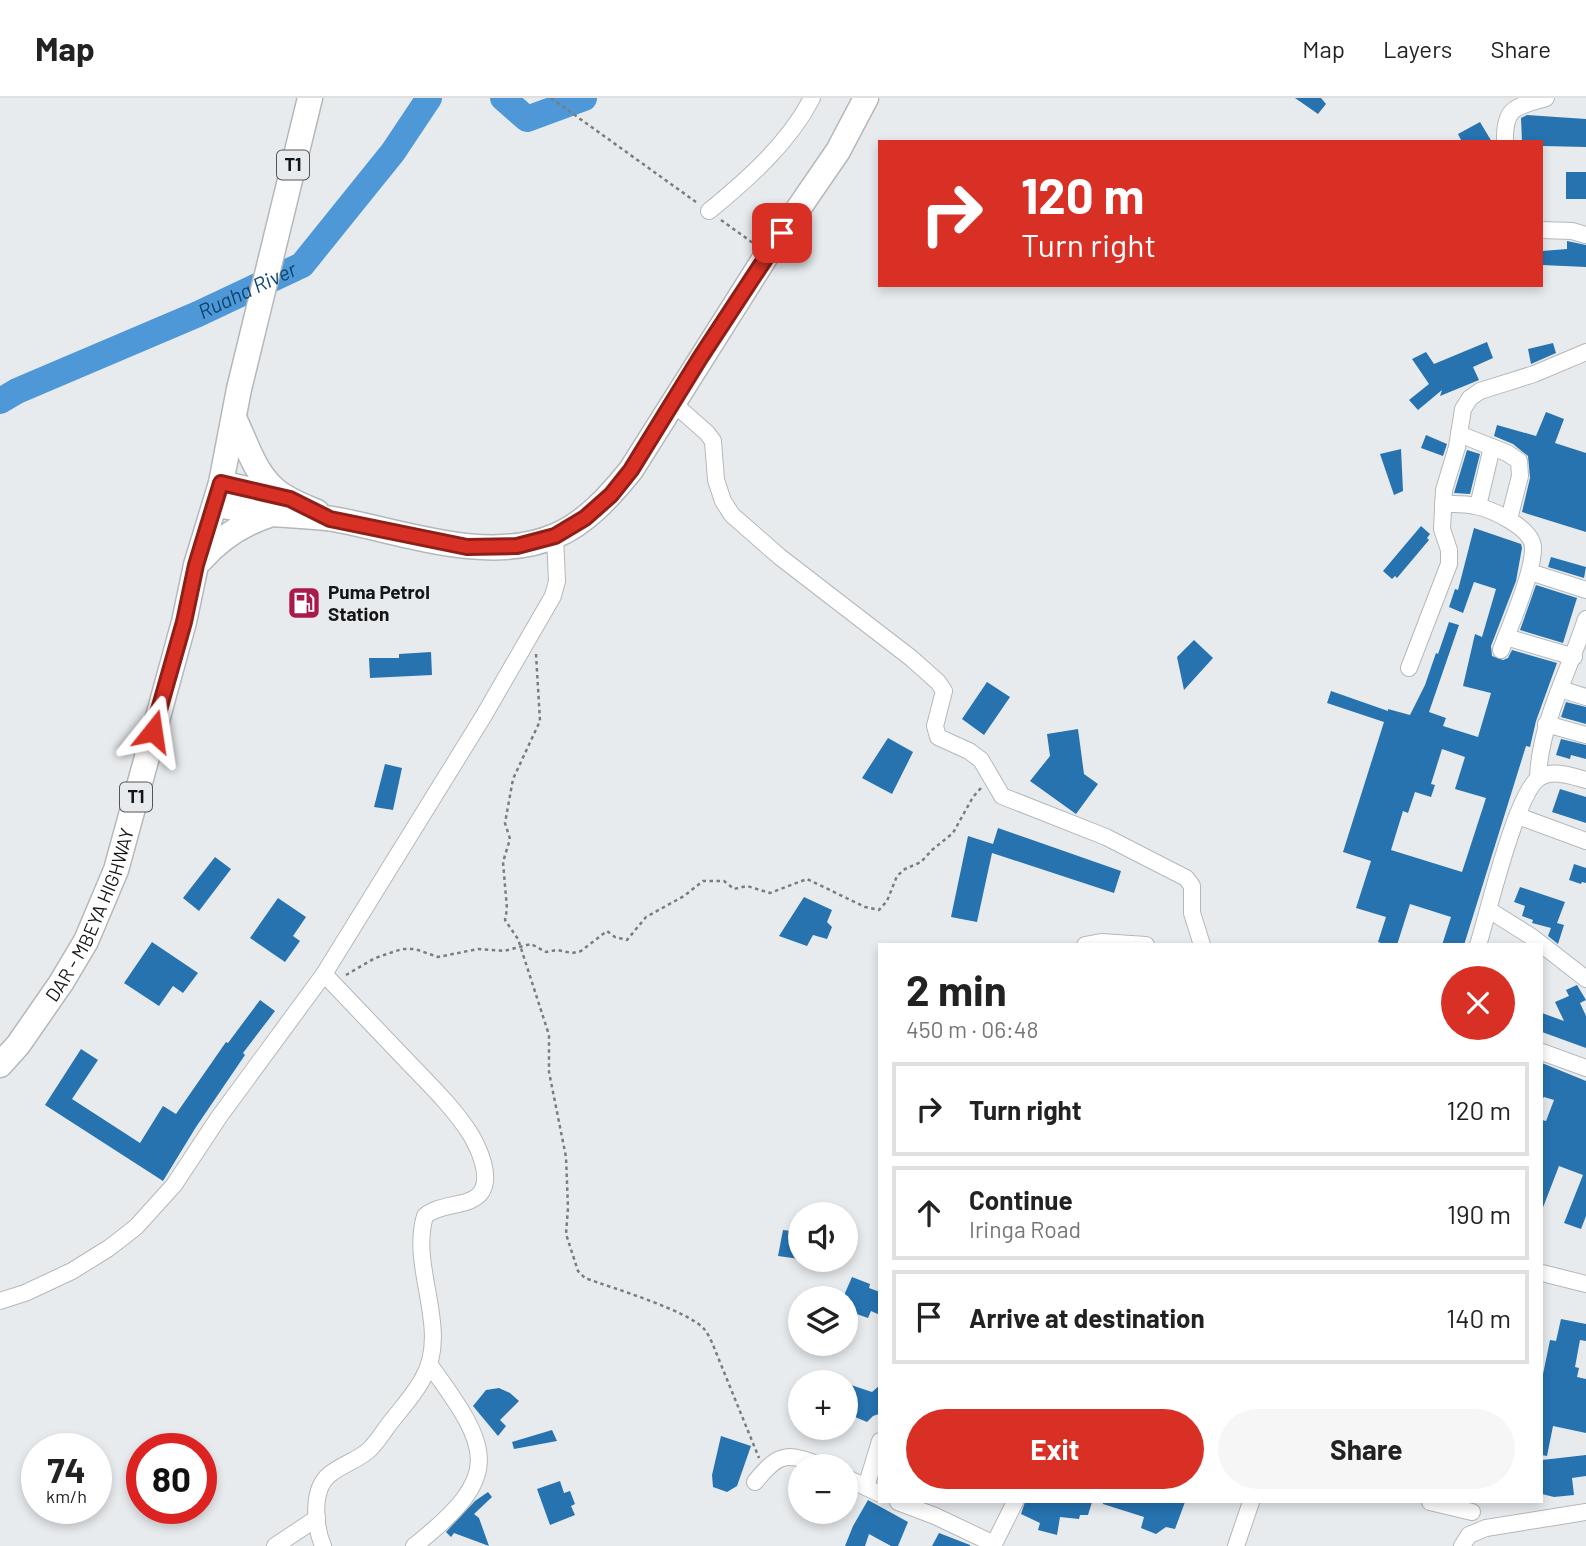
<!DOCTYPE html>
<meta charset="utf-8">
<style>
body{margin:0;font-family:Barlow,sans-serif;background:#f6f6f6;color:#222;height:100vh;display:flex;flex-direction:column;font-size:26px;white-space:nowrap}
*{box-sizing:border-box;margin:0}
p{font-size:23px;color:#767676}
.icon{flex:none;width:38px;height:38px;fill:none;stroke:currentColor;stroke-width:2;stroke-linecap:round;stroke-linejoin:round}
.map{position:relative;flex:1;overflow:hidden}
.drawer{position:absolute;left:878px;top:845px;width:665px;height:560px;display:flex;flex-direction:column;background:#fff;border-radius:0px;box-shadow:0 4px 10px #0003}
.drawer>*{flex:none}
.banner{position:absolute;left:878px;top:42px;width:665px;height:147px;border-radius:0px;box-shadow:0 4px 10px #0003;background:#d93025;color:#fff;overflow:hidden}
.buttons{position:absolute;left:788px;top:1104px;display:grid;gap:14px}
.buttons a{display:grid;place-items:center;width:70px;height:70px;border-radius:50%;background:#fff;box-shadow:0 4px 10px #0003;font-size:35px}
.speed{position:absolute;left:21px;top:1335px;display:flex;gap:14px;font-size:35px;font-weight:700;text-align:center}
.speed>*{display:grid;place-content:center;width:91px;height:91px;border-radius:50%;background:#fff;box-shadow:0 4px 10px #0003;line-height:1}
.speed small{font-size:18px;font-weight:400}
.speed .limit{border:10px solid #d22;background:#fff;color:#111}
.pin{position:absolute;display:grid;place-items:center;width:60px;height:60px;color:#fff;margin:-30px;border-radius:14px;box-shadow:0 4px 10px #0006}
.me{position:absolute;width:77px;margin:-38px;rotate:15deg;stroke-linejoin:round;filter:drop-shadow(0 0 5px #0008)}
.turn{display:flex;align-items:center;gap:24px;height:147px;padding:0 28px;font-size:32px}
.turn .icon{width:91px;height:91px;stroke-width:2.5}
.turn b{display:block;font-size:49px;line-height:60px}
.round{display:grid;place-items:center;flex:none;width:74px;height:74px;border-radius:37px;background:#f6f6f6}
.summary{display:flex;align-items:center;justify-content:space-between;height:119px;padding:0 28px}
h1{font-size:42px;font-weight:700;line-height:52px}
.button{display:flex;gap:14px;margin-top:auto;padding:14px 28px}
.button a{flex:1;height:80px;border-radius:42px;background:#d93025;color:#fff;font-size:28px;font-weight:700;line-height:80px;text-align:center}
.button a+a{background:#f6f6f6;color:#222}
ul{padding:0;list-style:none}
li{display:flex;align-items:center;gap:21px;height:94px;margin:0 14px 10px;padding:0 14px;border:4px solid #e0e0e0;border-radius:0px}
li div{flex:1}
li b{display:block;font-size:26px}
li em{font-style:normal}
header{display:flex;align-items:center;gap:42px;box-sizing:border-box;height:98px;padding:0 35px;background:#fff;border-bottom:2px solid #e0e0e0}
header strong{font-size:33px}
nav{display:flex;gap:38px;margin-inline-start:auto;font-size:24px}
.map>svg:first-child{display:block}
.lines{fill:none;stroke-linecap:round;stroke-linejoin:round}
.river{stroke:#4e98d8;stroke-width:26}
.building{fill:#2673b0;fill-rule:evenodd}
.minor-casing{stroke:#b5b8ba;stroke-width:18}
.highway-casing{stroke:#b5b8ba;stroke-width:27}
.path{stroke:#7a7c7e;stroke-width:2.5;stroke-dasharray:3.5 3.5;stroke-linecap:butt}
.minor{stroke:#fff;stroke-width:16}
.highway{stroke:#fff;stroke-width:24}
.route-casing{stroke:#8d1f18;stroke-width:18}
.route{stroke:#d93025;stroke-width:12}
.labels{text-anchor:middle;stroke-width:7;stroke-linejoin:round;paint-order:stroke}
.shield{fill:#e8ebee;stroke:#545557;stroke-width:2}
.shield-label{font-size:18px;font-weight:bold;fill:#141516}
.poi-label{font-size:19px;font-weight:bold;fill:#141516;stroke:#e8ebee;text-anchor:start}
.street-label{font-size:19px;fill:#141516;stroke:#e8ebee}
.water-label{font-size:21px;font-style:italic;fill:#0d456f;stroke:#e8ebee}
</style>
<header>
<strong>Map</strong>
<nav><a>Map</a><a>Layers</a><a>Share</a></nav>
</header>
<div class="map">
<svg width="1586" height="1448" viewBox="0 0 1586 1448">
<rect width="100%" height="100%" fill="#e8ebee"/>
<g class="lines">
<!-- river -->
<g class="river">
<path d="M503,0L527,21L584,0"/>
<path id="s1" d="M0,303L17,293L198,216L302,167L393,54L429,0"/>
</g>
</g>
<!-- building -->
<g class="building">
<path d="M1295,0H1321L1326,6L1318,16Z"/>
<path d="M1527,17L1586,21V49L1542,48V44H1522L1521,20Z"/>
<path d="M1480,24L1492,44H1462L1458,36Z"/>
<rect x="1566" y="74" width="20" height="27"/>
<path d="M1567,143L1586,147V169L1542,167V153L1567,151Z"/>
<path d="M1487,244L1493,260L1473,269L1479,282L1440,298L1442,292L1418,312L1409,302L1429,286L1412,261L1426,254L1434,266Z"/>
<path d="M1553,245L1556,255L1531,266L1528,251Z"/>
<path d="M1546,314L1564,321L1555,345L1586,355V434L1522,414L1530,380L1528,358L1513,346L1494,338L1497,327L1536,338Z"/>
<path d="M1426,337L1447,346L1443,358L1421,350Z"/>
<path d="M1401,351L1403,393L1394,397L1380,356Z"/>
<path d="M1467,352L1480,356L1470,396L1454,395Z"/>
<path d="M1421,428L1430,436L1427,440L1429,442L1397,480L1395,478L1392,481L1383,473Z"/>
<path d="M1474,430L1521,446L1522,450L1516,483L1491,548L1492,558L1503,562L1508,560L1512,552L1557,565L1536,623L1530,649L1526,648L1464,847H1442L1451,819L1410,806L1397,847H1387L1378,844L1386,819L1356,810L1371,763L1343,754L1384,624L1327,605L1331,593L1388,613V611L1410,617L1425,587L1436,555L1438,556L1449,524L1459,527L1429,614L1446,620L1443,628L1478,639L1491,595L1463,588L1475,536L1482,539L1496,491L1474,484L1463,515L1449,509L1455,491L1458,492ZM1442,651L1465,659L1455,691L1486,700L1462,774L1391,752L1403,713L1408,715L1415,694L1431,699L1435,687L1431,686Z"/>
<path d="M1551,459L1586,469L1584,480L1548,469Z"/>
<path d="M1536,487L1577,500L1563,545L1520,532Z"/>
<path d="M1194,542L1213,560L1184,592L1177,559Z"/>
<path d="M431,554L432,577L370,580L369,560H399V556Z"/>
<path d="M987,584L1010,599L984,637L962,621Z"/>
<path d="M1566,604L1586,609V626L1561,619Z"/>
<path d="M1078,631L1084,676L1098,686L1076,716L1030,683L1050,658L1047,636Z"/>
<path d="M888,640L913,654L892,696L862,680Z"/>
<path d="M1561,641L1586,647V661L1571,657L1570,661L1556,657Z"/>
<path d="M385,666L402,670L393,712L374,709Z"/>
<path d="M1560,691L1586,699V725L1552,714Z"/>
<path d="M998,730L1121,773L1114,795L992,755L977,824L951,819L968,738L993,746Z"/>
<path d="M215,759L231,771L199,813L183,800Z"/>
<path d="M1574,766L1586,770V785L1582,784L1581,786L1569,782Z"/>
<path d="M1520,789L1565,804L1557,825L1564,827L1558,846L1548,838L1551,830L1532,825L1533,822L1522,818L1525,808L1514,804Z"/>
<path d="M804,799L832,812L827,824L832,829L827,841L813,837L807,848L779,838Z"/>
<path d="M278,800L306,819L293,838L300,843L285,864L250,840Z"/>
<path d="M152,844L198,875L183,895L173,888L159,908L124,885Z"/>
<path d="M1577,887L1586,902L1580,905L1586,918V950L1542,934V915L1564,923L1555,904L1569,898L1566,892Z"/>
<path d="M260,902L275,913L243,955L245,957L196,1029L163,1083L45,1007L81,951L98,962L72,1001L140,1045L163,1008L176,1016L226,944L228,945Z"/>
<path d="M1542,965L1586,983V1118L1581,1131L1564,1125L1583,1077L1559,1068L1542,1112V1022L1546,1023L1554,1002L1544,999L1542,1001Z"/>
<path d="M783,1132L800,1134V1161L778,1158Z"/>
<path d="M852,1179L870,1186L869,1190L880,1194V1217L871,1213L868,1220L845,1212V1195Z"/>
<path d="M1561,1221L1586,1226V1243L1580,1242L1575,1269L1579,1270L1577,1279L1586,1281V1335L1553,1328L1547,1358L1542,1357V1281L1550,1242L1556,1243Z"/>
<path d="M845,1285L872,1294L880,1287L879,1316L873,1318L867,1324L855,1319V1312L845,1310Z"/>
<path d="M499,1290L510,1295L519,1303L500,1322L506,1328L498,1338L473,1308L486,1292Z"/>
<path d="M552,1332L557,1343L514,1351L512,1344Z"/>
<path d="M721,1338L751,1348L737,1388L727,1394L713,1389L712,1377Z"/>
<path d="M1586,1357V1378L1572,1380L1574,1397L1554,1399L1542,1396V1362Z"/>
<path d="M560,1383L564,1395L570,1393L575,1406L571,1408L575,1417L550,1427L537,1391Z"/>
<path d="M488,1394L492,1399L474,1416L479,1420L489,1448L454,1435L451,1439L446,1434L475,1403Z"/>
<path d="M868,1402L908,1424L898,1448H891L869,1436L865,1448H845L853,1428Z"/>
<path d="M1025,1404H1092L1088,1417H1080L1079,1421L1060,1419L1057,1437L1038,1432L1040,1425L1021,1416Z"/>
<path d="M1103,1404H1185L1175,1431L1166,1429L1156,1436L1141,1430L1144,1419L1103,1406Z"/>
<path d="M939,1435L970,1447V1448H932Z"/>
</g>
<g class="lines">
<defs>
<g id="minor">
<path d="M1505,44C1504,9 1515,9 1546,0"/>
<path d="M709,113C747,82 789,45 812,0"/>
<path d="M1542,132L1572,133L1586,137"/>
<path d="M673,305L707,335L713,343L716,382L723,403L732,417L780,459L911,560L938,584L944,593L935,628L938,639L969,653L981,662L1002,698L1106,739L1186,780L1192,788V815L1202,847"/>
<path d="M1459,336L1507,355L1519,363L1520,378L1509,421"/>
<path d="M1443,406C1453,406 1464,405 1475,408C1492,411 1532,430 1533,449C1534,473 1510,528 1501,552"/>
<path d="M1478,408L1492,349"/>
<path d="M1530,474L1586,492"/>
<path d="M1506,539L1574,559"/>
<path d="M1409,570L1449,466V452L1442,431L1444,392L1457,349L1463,311L1470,300L1480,293L1534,276L1586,254"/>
<path d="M1560,591L1586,599"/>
<path d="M1546,626L1586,637"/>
<path d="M1538,680C1540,624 1569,574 1586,521"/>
<path d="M1518,718L1586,743"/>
<path d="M1489,812L1532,839L1586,881"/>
<path d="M1085,847L1101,844L1146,847"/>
<path d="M1478,847C1488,816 1516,695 1539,680C1553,671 1571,678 1586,682"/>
<path d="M1542,954L1586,970"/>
<path d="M1542,1175L1586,1186"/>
<path d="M0,1203L25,1195L72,1173L109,1150L136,1129L174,1087L219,1019L324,876L483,619L553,498L557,483L555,438"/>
<path d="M845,1379L880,1396"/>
<path d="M755,1384C780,1353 787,1355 823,1368"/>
<path d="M866,1389L880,1343"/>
<path d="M898,1404L935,1418L994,1446"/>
<path d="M1430,1404L1472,1414"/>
<path d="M275,1448L317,1420"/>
<path d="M323,1448C315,1429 311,1392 329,1377C342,1366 359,1362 370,1351C378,1343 383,1334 390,1325C401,1311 413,1298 422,1282C452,1232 409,1171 425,1118C440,1104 472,1110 482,1093C491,1077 479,1051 471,1037C454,1010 430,987 408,964C380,935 352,905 324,876"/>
<path d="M414,1448C504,1377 492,1352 429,1266"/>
<path d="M993,1448L1015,1404"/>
<path d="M1236,1448L1251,1404"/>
<path d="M1462,1448L1469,1437L1486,1430L1586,1414"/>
</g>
<g id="highway">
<path d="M234,320C246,344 253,372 274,391C286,402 303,408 317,414"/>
<path d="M221,385L282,399"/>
<path d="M216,407C235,410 255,414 274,416C294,418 314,418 333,421C401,433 487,467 555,438C586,425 610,398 631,372L768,155L838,53L866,0"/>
<path d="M201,462C221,439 243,425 272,416"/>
<path id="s2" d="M0,967L18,947L61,885L86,843L116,772L184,524L196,467L221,385L239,291L310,0"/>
</g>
</defs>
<!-- minor casing -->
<use href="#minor" class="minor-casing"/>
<!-- highway casing -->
<use href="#highway" class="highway-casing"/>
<!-- path -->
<g class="path">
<path d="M551,0L696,104"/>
<path d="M721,122L753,145"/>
<path d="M536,556L540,623L513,681L505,725L510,741L503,764L507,811L505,822L518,841L549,937V974L566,1059L568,1110L566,1136L578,1173L585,1180C612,1190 690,1213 705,1232C708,1236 711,1242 713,1247L759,1360"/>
<path d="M346,877L375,860L402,851H415L438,859L478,851L504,853L531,846L546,854L557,852L572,855L581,853L607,833L615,839L627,842L646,819L684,798L703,783H724L734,791L747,788L770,795L807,781L865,809L879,812L887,803L897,778L905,771L921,764L932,752L953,735L973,699L981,690"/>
</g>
<!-- minor -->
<use href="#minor" class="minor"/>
<!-- highway -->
<use href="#highway" class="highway"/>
</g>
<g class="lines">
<defs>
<path id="route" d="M153,633L184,524L196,467L221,385L290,401L330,421L467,449L517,448L555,438L585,420L611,397L631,372L700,260L782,135"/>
</defs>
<!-- route casing -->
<use href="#route" class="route-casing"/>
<!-- route -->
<use href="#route" class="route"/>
</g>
<!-- icons -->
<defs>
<symbol id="fuel-square" viewBox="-11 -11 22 22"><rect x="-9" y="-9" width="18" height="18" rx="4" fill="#ab184a" stroke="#e8ebee"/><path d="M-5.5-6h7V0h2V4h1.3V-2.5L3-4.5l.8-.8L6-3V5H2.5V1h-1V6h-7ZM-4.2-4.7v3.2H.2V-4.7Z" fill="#fff"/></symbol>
</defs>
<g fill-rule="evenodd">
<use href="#fuel-square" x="285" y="486" width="38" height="38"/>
</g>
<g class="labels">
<!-- shield labels -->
<g class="shield">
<rect x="277" y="52.5" width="32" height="29" rx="5"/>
<rect x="120" y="684.5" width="32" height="29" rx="5"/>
</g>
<g class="shield-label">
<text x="293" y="73">T1</text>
<text x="136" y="705">T1</text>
</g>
<!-- poi labels -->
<g class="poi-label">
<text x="328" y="501">Puma Petrol<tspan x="328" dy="22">Station</tspan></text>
</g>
<!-- street labels -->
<g class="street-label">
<text dy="7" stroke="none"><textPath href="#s2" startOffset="177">DAR - MBEYA HIGHWAY</textPath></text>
</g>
<!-- water labels -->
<g class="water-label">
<text dy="7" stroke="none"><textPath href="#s1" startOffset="271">Ruaha River</textPath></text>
</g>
</g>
</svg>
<div class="buttons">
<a><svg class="icon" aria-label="sound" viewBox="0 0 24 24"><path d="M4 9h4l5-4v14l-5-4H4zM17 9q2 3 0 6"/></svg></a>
<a><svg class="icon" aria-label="layers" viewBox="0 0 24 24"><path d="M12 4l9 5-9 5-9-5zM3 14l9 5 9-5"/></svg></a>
<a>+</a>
<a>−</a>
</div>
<div class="speed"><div>74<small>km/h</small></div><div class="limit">80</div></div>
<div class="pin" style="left:782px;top:135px;background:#d93025"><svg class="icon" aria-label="arrive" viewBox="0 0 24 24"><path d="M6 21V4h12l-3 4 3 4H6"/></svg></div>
<svg class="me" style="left:153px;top:633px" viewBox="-20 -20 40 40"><path d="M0-17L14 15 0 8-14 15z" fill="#d93025" stroke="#fff" stroke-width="4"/></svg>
<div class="banner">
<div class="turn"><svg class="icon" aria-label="right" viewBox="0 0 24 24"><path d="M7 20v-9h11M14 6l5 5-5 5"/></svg><div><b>120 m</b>Turn right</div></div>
</div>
<section class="drawer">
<div class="summary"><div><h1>2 min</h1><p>450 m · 06:48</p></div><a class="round" style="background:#d93025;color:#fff"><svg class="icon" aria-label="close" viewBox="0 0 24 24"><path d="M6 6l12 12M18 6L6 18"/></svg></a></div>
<ul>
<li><svg class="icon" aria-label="right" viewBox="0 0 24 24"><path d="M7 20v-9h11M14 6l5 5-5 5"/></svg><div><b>Turn right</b></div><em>120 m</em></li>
<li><svg class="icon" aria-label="ahead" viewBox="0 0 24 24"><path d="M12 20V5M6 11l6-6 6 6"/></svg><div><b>Continue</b><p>Iringa Road</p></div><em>190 m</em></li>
<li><svg class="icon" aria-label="arrive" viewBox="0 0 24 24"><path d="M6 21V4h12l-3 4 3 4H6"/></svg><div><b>Arrive at destination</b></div><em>140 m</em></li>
</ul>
<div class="button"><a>Exit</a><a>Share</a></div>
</section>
</div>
